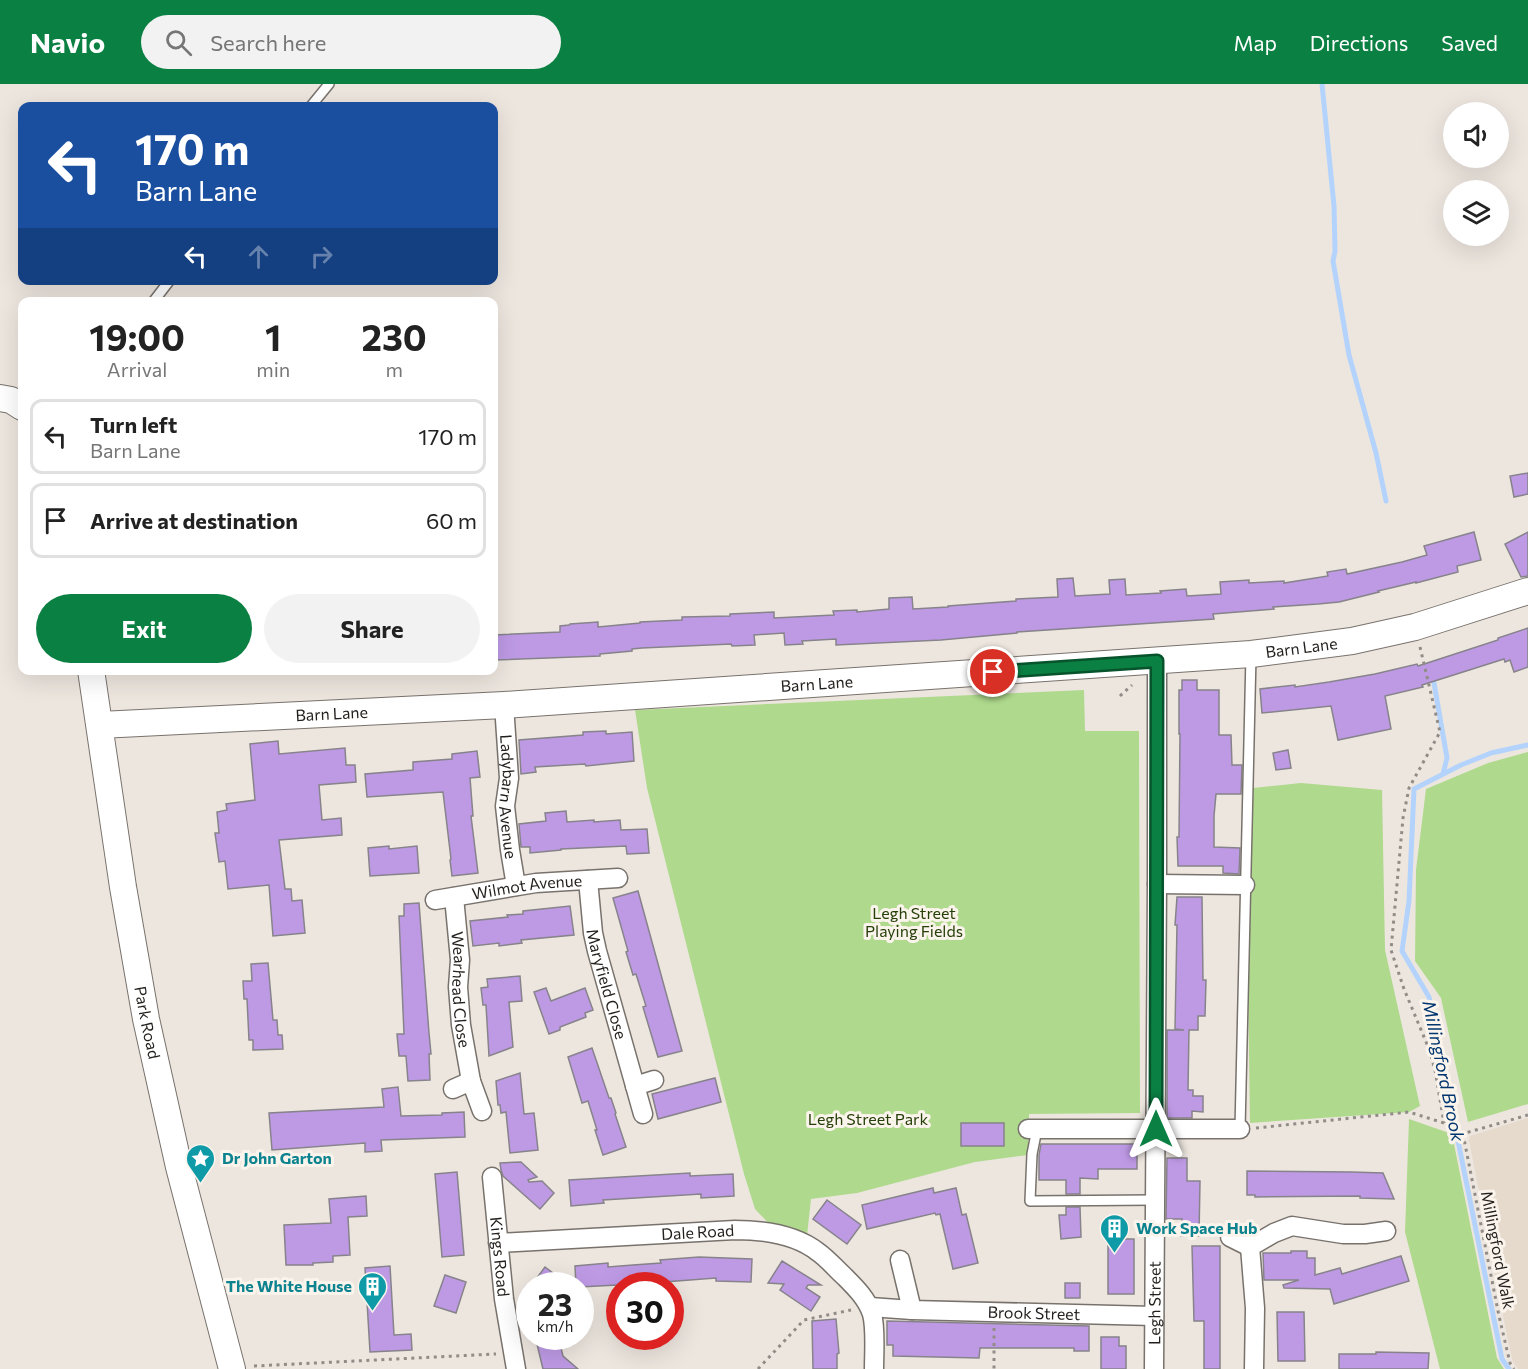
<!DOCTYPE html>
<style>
body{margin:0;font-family:Commissioner,sans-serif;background:#f2f2f2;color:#222;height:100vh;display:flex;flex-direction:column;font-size:22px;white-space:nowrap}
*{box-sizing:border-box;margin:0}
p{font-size:20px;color:#767676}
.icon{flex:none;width:33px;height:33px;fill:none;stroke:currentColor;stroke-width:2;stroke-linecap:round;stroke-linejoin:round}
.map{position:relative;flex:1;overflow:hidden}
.sheet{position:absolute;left:18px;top:213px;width:480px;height:378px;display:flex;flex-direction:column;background:#fff;border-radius:12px;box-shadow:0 6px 24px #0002}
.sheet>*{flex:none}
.guide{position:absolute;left:18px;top:18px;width:480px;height:183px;border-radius:12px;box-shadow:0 6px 24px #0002;background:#1a4fa0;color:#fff;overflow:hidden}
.fabs{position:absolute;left:1443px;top:18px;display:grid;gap:12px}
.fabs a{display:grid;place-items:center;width:66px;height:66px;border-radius:50%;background:#fff;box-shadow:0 6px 24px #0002;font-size:30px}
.speed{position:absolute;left:516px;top:1188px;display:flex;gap:12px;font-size:30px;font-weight:700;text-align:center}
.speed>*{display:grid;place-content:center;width:78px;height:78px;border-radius:50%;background:#fff;box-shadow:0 6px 24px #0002;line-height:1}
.speed small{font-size:15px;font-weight:400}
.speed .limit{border:9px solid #d22;background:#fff;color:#111}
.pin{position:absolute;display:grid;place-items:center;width:51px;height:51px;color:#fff;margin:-26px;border:3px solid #fff;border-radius:50%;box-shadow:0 2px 6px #0007}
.me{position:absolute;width:66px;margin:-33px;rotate:0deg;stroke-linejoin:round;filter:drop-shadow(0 0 4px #0008)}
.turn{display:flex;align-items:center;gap:21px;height:126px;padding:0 18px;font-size:27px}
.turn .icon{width:78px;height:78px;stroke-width:2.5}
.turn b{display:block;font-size:42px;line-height:51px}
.lanes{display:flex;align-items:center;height:57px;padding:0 18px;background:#0003;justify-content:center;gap:30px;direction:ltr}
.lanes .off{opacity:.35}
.eta{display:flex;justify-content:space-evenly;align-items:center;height:102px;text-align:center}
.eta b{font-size:36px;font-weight:700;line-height:42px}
.primary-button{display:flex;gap:12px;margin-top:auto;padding:12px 18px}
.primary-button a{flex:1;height:69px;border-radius:36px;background:#0b8043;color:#fff;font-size:24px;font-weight:700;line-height:69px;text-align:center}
.primary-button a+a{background:#f2f2f2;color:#222}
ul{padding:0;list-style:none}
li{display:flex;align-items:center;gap:18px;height:75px;margin:0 12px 9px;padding:0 6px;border:3px solid #e0e0e0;border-radius:12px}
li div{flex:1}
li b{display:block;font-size:22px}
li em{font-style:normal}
header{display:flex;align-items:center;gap:36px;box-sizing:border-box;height:84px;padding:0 30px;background:#0b8043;color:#fff}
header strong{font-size:28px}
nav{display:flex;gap:33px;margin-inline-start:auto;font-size:21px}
.search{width:420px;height:54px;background:#f2f2f2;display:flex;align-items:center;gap:15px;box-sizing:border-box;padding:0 21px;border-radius:33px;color:#767676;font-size:22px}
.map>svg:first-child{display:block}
.built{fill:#e6dacd}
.green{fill:#afda8d}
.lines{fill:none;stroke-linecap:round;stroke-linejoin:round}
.stream{stroke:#b4d3fc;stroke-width:5}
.building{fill:#be9ae5;stroke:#87838b;stroke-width:1.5}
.lane-casing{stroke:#78726c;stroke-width:12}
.street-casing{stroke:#78726c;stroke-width:21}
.secondary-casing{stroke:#78726c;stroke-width:28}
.path{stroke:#918c87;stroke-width:3;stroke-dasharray:3 4.5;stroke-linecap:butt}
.lane{stroke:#fff;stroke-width:9}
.street{stroke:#fff;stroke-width:18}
.secondary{stroke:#fff;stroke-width:26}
.route-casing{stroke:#07532c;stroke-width:15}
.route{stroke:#0b8043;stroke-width:10}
.labels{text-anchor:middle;stroke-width:6;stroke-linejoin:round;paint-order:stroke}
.street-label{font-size:16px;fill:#221f1d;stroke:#fbf4ec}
.park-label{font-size:16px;fill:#253f08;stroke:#fbf4ec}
.culture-label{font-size:16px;font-weight:bold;fill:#0d838f;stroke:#fbf4ec;text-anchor:start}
.water-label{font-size:18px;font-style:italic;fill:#01356f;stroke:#fbf4ec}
</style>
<header>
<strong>Navio</strong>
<div class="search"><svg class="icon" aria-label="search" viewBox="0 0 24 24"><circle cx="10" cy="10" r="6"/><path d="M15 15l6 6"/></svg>Search here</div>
<nav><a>Map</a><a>Directions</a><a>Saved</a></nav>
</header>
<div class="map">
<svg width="1528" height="1285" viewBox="0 0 1528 1285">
<rect width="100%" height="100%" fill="#ede6df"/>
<!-- built -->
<path class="built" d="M1528,1034V1285H1518L1513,1278L1508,1257L1469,1056L1470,1052Z"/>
<!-- green -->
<g class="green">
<path d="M1084,606L1085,647H1139L1140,1029L1029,1030L1028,1071L975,1078L857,1109L811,1115L807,1152L774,1145L755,1125L744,1090L647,704L635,626Z"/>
<path d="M1528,668V1020L1468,1038L1441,914L1415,877L1416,786L1426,705L1488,679Z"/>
<path d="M1301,699L1382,706L1385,866L1420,1022L1409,1028L1250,1039L1248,897L1253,704Z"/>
<path d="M1409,1035L1452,1050L1497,1274L1504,1285H1440L1405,1148Z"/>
</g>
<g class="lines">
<!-- stream -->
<g class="stream">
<path d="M1322,0L1334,122L1335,167L1333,177L1349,271L1376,369L1386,417"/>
<path d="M1434,599L1447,674L1443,690"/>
<path d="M1509,1285L1502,1275L1429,913L1402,867L1409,817L1414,705L1461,681L1491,669L1528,661"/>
</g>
</g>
<!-- building -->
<g class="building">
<path d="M1528,389V410L1514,413L1510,392Z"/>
<path d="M1474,448L1481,476L1457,482L1458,488L1416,499V498L1378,507L1379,508L1339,518L1318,520L1273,523L1274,525L1213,530L1214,535L1017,548V549L941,556L836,561V555L802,557L803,560L785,561L784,549L754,551L755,561L732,562L731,560L642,564L632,565V567L600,570V572L494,576V551L560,548V542L569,541L570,540L598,538V543L640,539V538L682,536V533L730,532V530L774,528V534L834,531L833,527L857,526V528L889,525V514L912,513L913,525L948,523V522L1016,517V515L1058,513L1057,495L1073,494L1075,512L1110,510L1109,496L1125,495L1126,511L1161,509L1160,507L1186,505L1187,512L1221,510L1220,498L1249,496V499L1284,497V499L1328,492L1327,488L1346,485L1347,490L1402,478L1427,471L1424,462Z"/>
<path d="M1528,448V492L1521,493L1505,460Z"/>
<path d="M1528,544V583L1514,588L1510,576L1505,578L1504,575L1422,601L1423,603L1385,612L1391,645L1338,656L1331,622L1262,629L1260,605L1295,601V603L1329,598L1375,590L1417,580L1418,582L1498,556V554Z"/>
<path d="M1182,596H1197V606H1219V651H1231L1232,681H1242L1241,710H1216L1214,732V763L1240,764L1239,790L1223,789V782H1178L1177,753H1179L1180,650H1179V606H1182Z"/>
<path d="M606,647V650L632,648L634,677L586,682L585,680L535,683L536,688L521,690L519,656L583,651V648Z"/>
<path d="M278,657L279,670L345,664L346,681H355L356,698L319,701L322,736L341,734L342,751L279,756L285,805H291L292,817L302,816L305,849L273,852L269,801L228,805L225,777L219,778L215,749H219L217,728L227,726L226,720L255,716L250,660Z"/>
<path d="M1288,666L1291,684L1276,686L1273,669Z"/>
<path d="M477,667L480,693L470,694L473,732H471L478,789L452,792L450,776L451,775L443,708L367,713L365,690L413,686V678L452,675V670Z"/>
<path d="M566,727L567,738L594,736V738L620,736L621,746L647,745L649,769L627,770L626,762L561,765V766L530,769V763H521L519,740L546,737L545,729Z"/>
<path d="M389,762V765L417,762L419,789L370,792L368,764Z"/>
<path d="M638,807L682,967L658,973L643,923L646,922L636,890L633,891L626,868L628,867L613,814Z"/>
<path d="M1177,813H1202L1203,896H1206L1205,932H1198V946H1189L1188,1006H1193V1012H1203V1028L1192,1027V1034H1167V946H1184L1175,945L1177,841H1175Z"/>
<path d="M419,819L429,949L431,970H429L430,996L408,997L406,972H399L397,950H404L399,832H404V820Z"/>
<path d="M570,822L574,851L521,856L522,859L499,862V859L473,862L470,837L508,833L507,831L523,830V827Z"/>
<path d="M268,879L273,936H277L278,951H282L283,965L253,966V956H249L247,915H244L243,897H252L251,880Z"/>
<path d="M520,892L522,917L509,918L513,963L489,972L486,921H483L481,904L488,903L487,895Z"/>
<path d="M546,904L551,917L585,904L593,926L585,929L586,933L560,943V946L549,950L534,908Z"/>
<path d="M592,964L609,1014H611L616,1029L615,1030L626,1063L603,1071L595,1046H597L588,1017L582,1019L568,973Z"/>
<path d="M520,989L524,1030L534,1029L538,1066L510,1069L506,1028L501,1029L500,1021H498L496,997Z"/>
<path d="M715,994L721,1018L658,1035L652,1010Z"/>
<path d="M398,1003L401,1032L442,1031V1029L464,1028L465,1053L381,1056L382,1067L365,1068V1059L272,1066L269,1029L384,1023L382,1005Z"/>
<rect x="961" y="1039" width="43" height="23"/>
<path d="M1041,1060H1137V1085H1098V1095L1080,1094V1110H1066V1096H1039V1071Z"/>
<path d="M1167,1074H1187V1097H1200L1199,1152H1181L1182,1135H1166Z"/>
<path d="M521,1078L537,1093L528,1096L529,1098L542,1097L554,1109L540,1125L503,1092L501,1086L500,1079Z"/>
<path d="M1247,1087L1352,1088L1383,1089L1394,1115L1360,1114V1112L1255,1113V1111H1247Z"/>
<path d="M457,1088L464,1171L442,1173L435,1090Z"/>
<path d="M690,1089V1092L733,1090L734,1112L701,1114V1110L603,1116L604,1119L571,1122L569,1096Z"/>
<path d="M933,1104L934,1109L956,1104L962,1131L966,1130L978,1179L953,1185L940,1130L936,1131L935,1129L867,1145L862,1121Z"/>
<path d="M366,1112L367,1132L348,1133L350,1171L333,1172V1178L313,1179V1181H286L284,1141L331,1139L329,1115Z"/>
<path d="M827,1116L861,1141L847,1160L813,1135Z"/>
<path d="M1066,1123H1080L1081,1153L1061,1155L1059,1131H1066Z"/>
<rect x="1108" y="1155" width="26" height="55"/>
<path d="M1192,1162H1220V1285H1204V1237H1194Z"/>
<path d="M1291,1167H1307V1174H1315V1191L1340,1184L1342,1190L1401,1172L1409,1197L1334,1220L1330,1205L1284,1204L1283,1201L1299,1196H1264L1263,1169H1291Z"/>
<path d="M699,1173L752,1175L751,1198L716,1197V1194L651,1199L652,1202L618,1201L580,1203V1202H576L575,1182L608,1179V1183L633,1181L661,1179L660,1176Z"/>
<path d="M782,1177L821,1201H808L806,1204L820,1213L811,1227L780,1206L784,1200L768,1199Z"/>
<path d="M390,1182L394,1251L411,1250L412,1266L370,1268L365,1184Z"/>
<path d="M545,1183L570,1202H531Z"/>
<path d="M445,1191L466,1198L456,1229L434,1222Z"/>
<rect x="1065" y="1199" width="15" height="15"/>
<path d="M1277,1228H1304L1305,1277H1278Z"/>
<path d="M836,1235L839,1269L837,1270V1285H813L812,1237Z"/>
<path d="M887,1237L1089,1242V1267H1074V1264H980L979,1274L893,1272V1261H887Z"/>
<path d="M535,1252H558L563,1272L578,1285H543Z"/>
<path d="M1101,1253H1119V1262H1126V1285H1101Z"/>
<path d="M1376,1268L1429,1269L1428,1285H1339V1270H1376Z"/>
</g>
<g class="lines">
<defs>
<g id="lane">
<path d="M311,22L329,0"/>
<path d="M153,218L170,196"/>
<path d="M1037,1045L1032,1070L1030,1117L1155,1116"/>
<path d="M1240,1045C1243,887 1248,729 1251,571"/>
</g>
<g id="street">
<path id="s1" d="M504,621L509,694L505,722L510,766L516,802"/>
<path id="s2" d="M588,796L593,849L597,867L643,1030"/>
<path d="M1157,800L1245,801"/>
<path id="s3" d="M454,813L460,876L458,903L461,941L471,997L482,1027"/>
<path id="s4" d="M435,816L536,799L618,794"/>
<path d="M635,1002L654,996"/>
<path d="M453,1005L471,997"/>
<path d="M1028,1045H1240"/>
<path id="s5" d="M492,1093L504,1215L516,1285"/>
<path d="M1230,1153L1250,1163"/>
<path id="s6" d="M498,1159L735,1146C763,1146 795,1150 818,1168C828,1175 836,1185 845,1193C856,1204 867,1215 872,1230C876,1244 874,1270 874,1285"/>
<path d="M900,1176L912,1226"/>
<path id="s7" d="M870,1223L912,1226L1154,1232"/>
<path id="s8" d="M1154,1285L1157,800V577"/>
<path d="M1254,1285L1255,1224L1250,1163L1274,1149L1292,1142L1343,1150H1365L1386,1147"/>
</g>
<g id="secondary">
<path d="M0,314L11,316L22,323"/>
<path id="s9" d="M91,586L123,803L146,935L179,1083L232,1285"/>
<path id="s10" d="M100,641L504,621L1251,570L1352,557L1415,543L1528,507"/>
</g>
</defs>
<!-- lane casing -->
<use href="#lane" class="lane-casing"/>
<!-- street casing -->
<use href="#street" class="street-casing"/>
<!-- secondary casing -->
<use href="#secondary" class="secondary-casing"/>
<!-- path -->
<g class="path">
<path d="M1420,563L1440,648L1409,704L1403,734L1391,866L1404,905L1429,965L1435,986L1444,1039"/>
<path d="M1120,612L1132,601"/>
<path d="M1256,1044L1409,1028L1444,1039L1462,1050L1528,1031"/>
<path d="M1463,1050L1499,1232L1510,1279L1514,1285"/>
<path d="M994,1244V1285"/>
<path d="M254,1282L496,1270"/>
<path d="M758,1285L804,1236L851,1226"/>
</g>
<!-- lane -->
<use href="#lane" class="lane"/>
<!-- street -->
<use href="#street" class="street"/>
<!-- secondary -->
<use href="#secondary" class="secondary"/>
</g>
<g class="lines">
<defs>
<path id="route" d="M993,588L1157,577L1156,1045"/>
</defs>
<!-- route casing -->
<use href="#route" class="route-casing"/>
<!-- route -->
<use href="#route" class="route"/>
</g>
<!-- icons -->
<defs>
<symbol id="sight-pin" viewBox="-11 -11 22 30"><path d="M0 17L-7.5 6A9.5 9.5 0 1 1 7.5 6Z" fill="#0f9aa8" stroke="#fbf4ec"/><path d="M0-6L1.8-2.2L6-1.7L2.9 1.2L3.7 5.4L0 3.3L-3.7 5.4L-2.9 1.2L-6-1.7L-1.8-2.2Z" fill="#fff"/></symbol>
<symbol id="building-pin" viewBox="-11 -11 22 30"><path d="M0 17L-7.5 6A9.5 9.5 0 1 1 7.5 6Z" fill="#0f9aa8" stroke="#fbf4ec"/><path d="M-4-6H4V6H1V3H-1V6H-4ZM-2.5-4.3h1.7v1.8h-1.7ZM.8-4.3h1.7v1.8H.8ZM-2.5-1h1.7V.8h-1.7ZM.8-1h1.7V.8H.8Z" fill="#fff"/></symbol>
</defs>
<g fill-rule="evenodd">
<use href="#sight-pin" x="184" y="1058" width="33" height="45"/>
<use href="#building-pin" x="1098" y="1128" width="33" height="45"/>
<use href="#building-pin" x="356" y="1186" width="33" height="45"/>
</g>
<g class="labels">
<!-- street labels -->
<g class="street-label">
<text dy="6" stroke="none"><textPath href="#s10" startOffset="1204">Barn Lane</textPath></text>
<text dy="6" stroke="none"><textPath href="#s10" startOffset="718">Barn Lane</textPath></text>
<text dy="6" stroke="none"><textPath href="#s10" startOffset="232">Barn Lane</textPath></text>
<text dy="6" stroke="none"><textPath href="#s1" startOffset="92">Ladybarn Avenue</textPath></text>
<text dy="6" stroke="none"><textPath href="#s4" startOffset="93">Wilmot Avenue</textPath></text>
<text dy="6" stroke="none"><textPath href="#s2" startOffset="106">Maryfield Close</textPath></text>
<text dy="6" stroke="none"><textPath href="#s3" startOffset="93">Wearhead Close</textPath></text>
<text dy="6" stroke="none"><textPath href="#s9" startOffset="357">Park Road</textPath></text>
<text dy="6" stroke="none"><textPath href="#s6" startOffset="200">Dale Road</textPath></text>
<text transform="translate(1498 1166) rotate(79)" y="6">Millingford Walk</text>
<text dy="6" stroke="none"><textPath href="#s5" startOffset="80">Kings Road</textPath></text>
<text dy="6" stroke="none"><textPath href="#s8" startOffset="66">Legh Street</textPath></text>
<text dy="6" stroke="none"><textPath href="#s7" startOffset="164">Brook Street</textPath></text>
</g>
<!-- park labels -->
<g class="park-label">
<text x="914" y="835">Legh Street<tspan x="914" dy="18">Playing Fields</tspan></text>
<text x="868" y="1041">Legh Street Park</text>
</g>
<!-- culture labels -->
<g class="culture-label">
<text x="222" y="1080">Dr John Garton</text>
<text x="1136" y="1150">Work Space Hub</text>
<text x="352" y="1208" text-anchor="end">The White House</text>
</g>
<!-- water labels -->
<g class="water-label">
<text transform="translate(1443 987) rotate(78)" y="6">Millingford Brook</text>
</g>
</g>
</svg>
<div class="fabs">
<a><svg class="icon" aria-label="sound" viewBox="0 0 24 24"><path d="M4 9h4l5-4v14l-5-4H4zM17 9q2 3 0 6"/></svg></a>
<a><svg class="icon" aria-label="layers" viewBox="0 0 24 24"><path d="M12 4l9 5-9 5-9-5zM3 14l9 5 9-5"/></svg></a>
</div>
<div class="speed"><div>23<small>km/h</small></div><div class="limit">30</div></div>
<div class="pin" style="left:993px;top:588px;background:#d93025"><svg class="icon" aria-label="arrive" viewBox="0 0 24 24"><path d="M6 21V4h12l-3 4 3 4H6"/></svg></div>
<svg class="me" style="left:1156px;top:1045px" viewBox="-20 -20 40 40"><path d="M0-17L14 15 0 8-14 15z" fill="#0b8043" stroke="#fff" stroke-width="4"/></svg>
<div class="guide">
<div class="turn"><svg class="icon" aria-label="left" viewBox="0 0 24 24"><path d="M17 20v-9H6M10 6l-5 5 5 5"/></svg><div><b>170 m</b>Barn Lane</div></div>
<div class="lanes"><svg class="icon" aria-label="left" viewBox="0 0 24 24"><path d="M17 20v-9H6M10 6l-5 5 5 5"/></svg><svg class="icon off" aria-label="ahead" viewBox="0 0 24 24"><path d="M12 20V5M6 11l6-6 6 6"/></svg><svg class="icon off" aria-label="right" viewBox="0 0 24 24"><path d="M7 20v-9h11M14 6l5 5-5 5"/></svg></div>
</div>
<section class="sheet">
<div class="eta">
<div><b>19:00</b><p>Arrival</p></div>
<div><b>1</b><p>min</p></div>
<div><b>230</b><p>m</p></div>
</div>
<ul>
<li><svg class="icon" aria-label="left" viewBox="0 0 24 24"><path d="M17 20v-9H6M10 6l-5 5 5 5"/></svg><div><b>Turn left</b><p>Barn Lane</p></div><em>170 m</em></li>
<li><svg class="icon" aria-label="arrive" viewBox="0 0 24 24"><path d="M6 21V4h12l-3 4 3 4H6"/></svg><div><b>Arrive at destination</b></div><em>60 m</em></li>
</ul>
<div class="primary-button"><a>Exit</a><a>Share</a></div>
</section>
</div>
